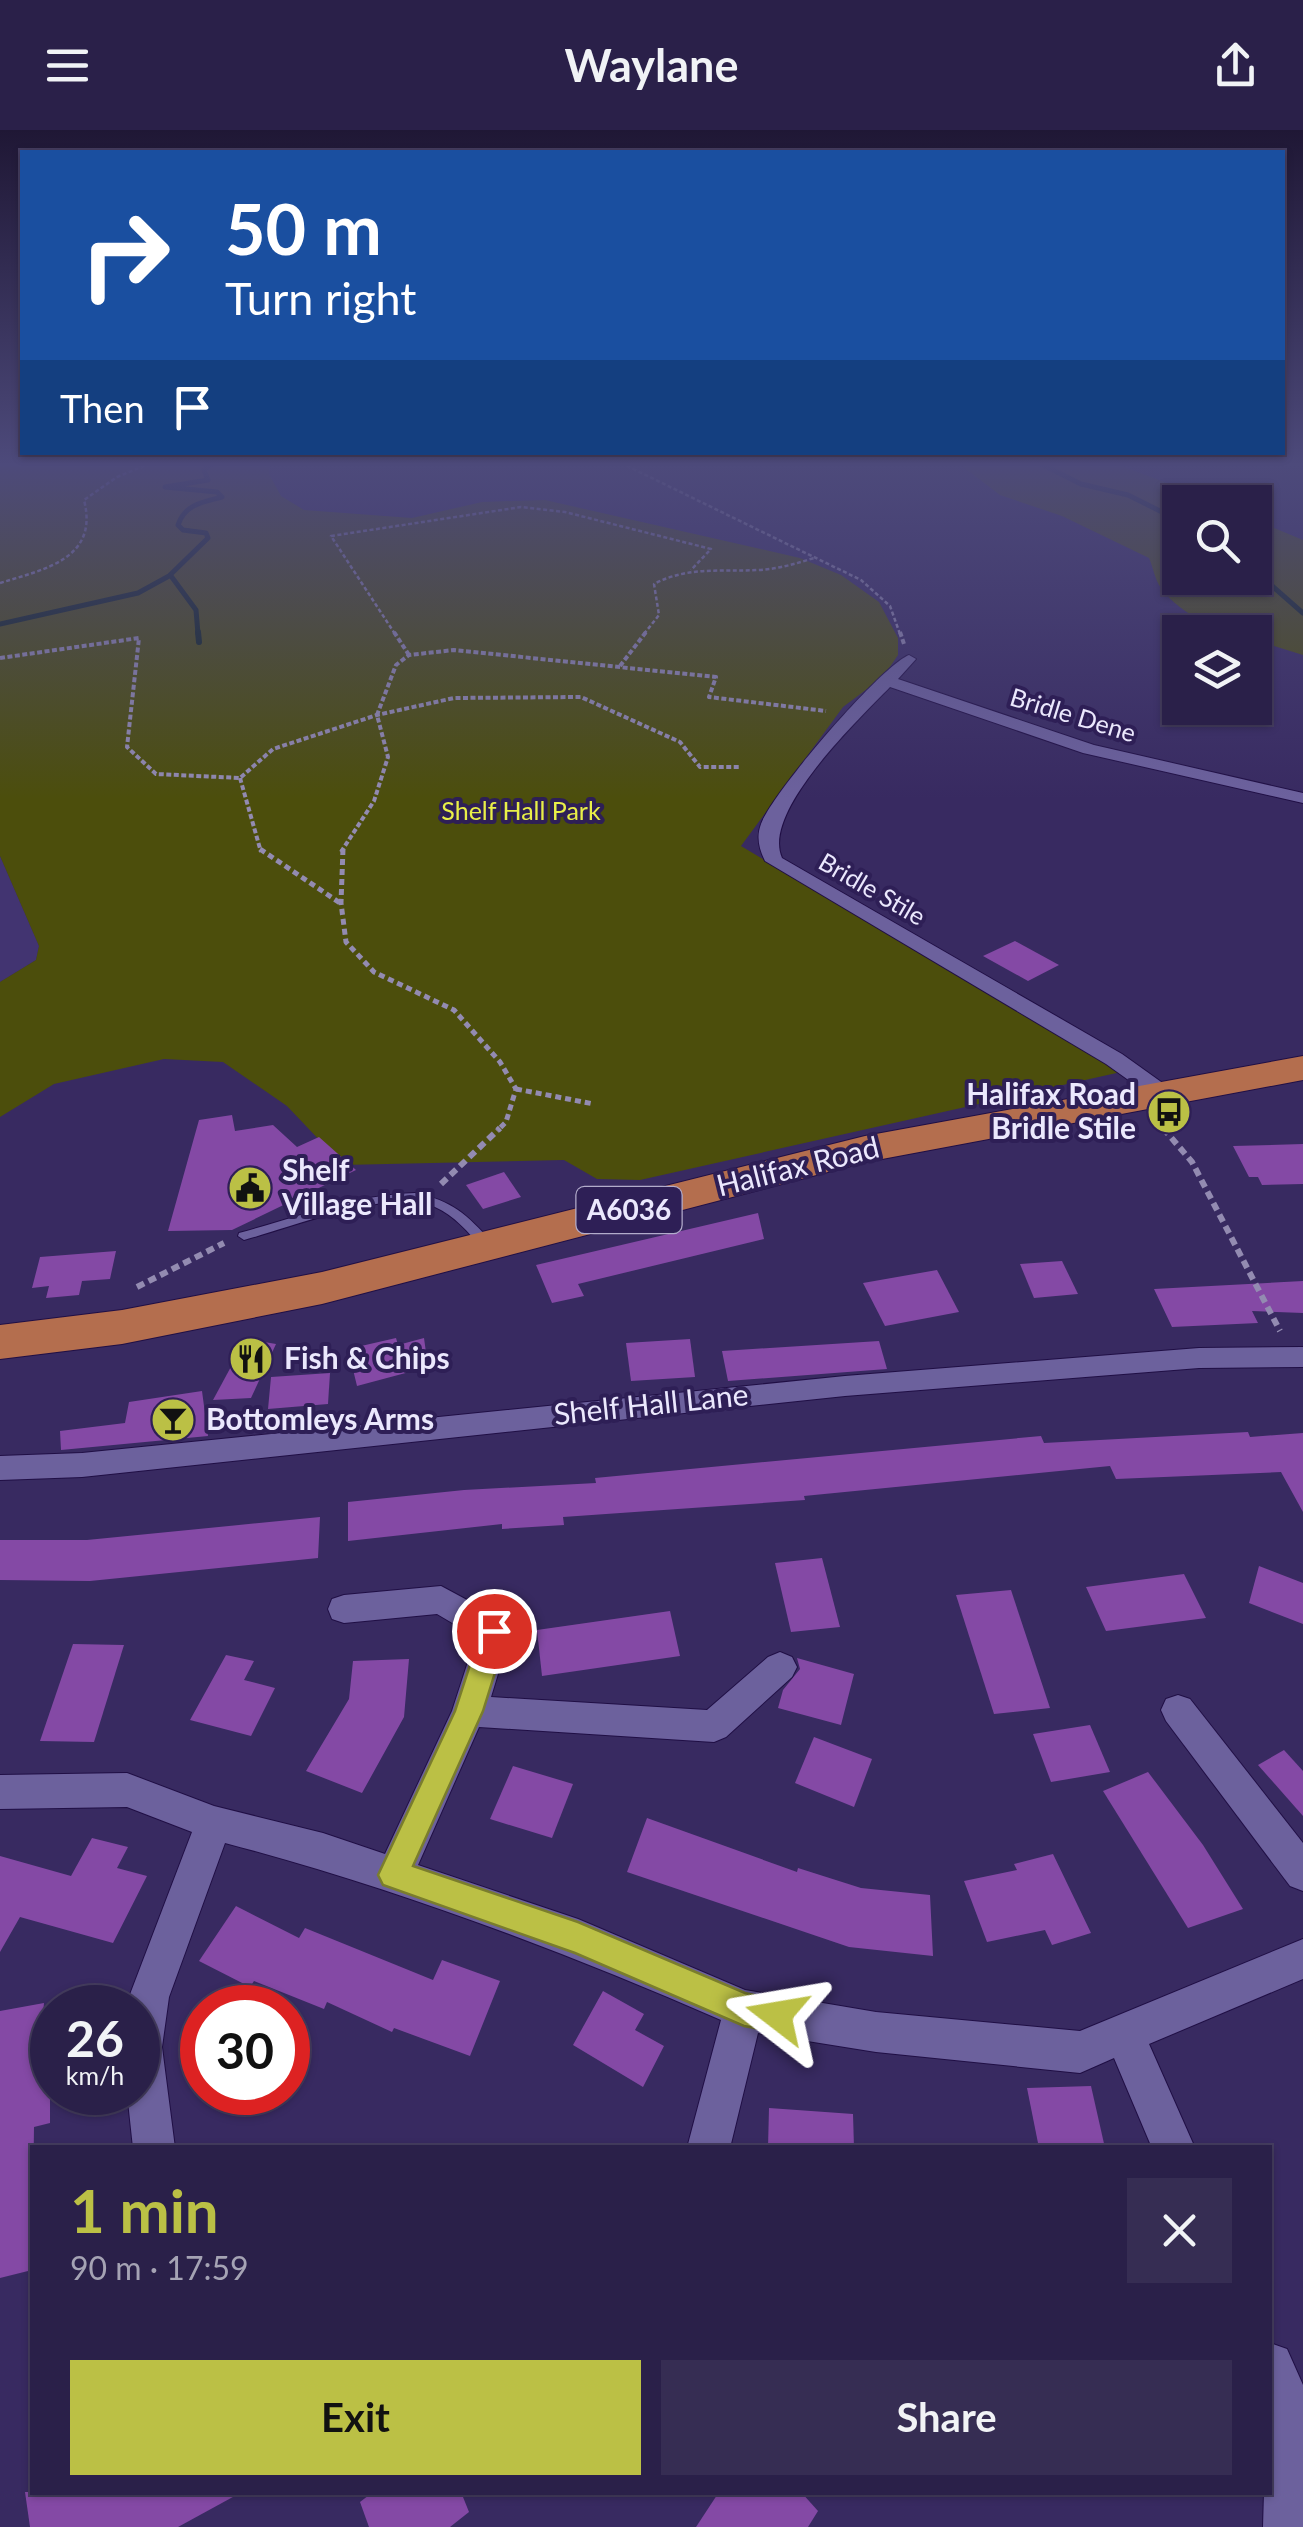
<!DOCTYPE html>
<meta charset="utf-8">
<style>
body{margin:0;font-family:Lato,sans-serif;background:#362d53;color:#f1f3f6;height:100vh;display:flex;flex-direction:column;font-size:38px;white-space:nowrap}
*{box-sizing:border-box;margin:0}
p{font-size:32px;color:#a5a3b4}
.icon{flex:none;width:55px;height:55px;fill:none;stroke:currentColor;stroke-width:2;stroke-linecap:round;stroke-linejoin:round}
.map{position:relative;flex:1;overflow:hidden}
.details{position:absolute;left:30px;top:2015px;width:1242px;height:350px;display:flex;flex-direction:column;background:#2a2049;border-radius:0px;box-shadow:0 2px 8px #0004,0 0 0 2px #463e61}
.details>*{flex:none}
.banner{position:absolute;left:20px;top:20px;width:1265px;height:305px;border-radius:0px;box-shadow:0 2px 8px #0004,0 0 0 2px #463e61;background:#1a4fa0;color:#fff;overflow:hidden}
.buttons{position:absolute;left:1162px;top:355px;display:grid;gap:20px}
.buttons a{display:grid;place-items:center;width:110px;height:110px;border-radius:0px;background:#2a2049;box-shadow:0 2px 8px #0004,0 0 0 2px #463e61;font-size:50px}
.speed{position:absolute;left:30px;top:1855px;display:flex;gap:20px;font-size:50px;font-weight:700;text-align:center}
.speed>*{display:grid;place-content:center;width:130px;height:130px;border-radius:50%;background:#2a2049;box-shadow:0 2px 8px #0004,0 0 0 2px #463e61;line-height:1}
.speed small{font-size:25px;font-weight:400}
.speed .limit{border:15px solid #d22;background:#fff;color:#111}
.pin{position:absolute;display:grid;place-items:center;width:85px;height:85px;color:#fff;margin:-42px;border:5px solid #fff;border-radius:50%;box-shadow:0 2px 10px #0007}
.me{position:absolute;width:110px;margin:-55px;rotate:284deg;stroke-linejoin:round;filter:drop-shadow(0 0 8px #0008)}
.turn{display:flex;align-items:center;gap:35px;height:210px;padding:0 40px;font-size:45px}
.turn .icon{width:130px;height:130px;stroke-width:2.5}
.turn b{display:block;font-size:70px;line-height:85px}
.then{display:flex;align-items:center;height:95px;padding:0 40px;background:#0003;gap:20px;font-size:38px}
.round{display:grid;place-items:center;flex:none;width:105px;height:105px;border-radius:0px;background:#362d53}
.head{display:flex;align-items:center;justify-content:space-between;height:170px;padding:0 40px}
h1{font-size:60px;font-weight:700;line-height:75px;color:#bbc045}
.action{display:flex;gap:20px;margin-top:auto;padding:20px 40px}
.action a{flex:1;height:115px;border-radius:0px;background:#bbc045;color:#111;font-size:40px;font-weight:700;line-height:115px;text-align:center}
.action a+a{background:#362d53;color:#f1f3f6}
header{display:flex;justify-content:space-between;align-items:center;height:130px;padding:0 40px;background:#2a2049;font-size:45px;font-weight:700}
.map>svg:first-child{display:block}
.built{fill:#423471}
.green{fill:#4c4e0c}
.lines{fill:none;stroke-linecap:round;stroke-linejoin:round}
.stream-far1{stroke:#0e241d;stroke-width:5}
.stream{stroke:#0e241d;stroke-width:6}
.building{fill:#8449a5}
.service-casing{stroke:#200f45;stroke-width:2}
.minor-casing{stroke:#200f45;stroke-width:2}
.trunk-casing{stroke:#200f45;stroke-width:2}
.path-far3{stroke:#938bb1;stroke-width:2.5;stroke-dasharray:4 2.5;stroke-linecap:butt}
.path-far2{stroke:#938bb1;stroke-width:4;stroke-dasharray:5 2.5;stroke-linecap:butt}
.path-far1{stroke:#938bb1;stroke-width:5;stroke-dasharray:6 4;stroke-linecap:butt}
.path{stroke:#938bb1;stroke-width:6;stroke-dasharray:8 5;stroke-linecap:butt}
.service{fill:#6c619d;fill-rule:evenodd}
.minor{fill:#6c619d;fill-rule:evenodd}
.trunk{fill:#b46e4e;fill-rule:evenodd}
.route{fill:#bbc045;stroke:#7a7d2d;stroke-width:2.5}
.labels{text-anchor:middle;stroke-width:8;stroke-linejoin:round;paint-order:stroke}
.far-street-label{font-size:25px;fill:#ebe8fd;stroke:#2e1f56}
.far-park-label{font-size:25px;fill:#e9ef48;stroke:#2e1f56}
.shield{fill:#2e1f56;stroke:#b2accb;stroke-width:2.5}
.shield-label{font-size:28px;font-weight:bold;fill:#ebe8fd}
.poi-label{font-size:30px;font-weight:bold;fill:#ebe8fd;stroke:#2e1f56;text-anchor:start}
.street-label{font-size:30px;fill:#ebe8fd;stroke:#2e1f56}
</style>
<header><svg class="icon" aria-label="menu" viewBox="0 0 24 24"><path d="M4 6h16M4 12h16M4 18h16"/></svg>Waylane<svg class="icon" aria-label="share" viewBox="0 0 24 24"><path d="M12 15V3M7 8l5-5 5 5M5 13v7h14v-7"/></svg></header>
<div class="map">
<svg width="1303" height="2397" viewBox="0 0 1303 2397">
<rect width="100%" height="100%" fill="#382a61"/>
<!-- built -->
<path class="built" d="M0,726L39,816L36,830L0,852Z"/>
<!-- green -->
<g class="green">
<path d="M0,333H270L269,344L281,366L304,380L412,388L482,372L545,370L800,428L841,445L879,472L898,508V525L883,547L843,577L741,716L1121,942L640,1050L597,1049L564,1030L343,1035L287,976L223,932L164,929L54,954L0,987V852L36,830L39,816L0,726Z"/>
<path d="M958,333H1114L1217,372H1180V448H1255V390L1303,410V525L1255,510V502C1221,502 1182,487 1161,458C1155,450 1153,437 1149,428L1062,386L1000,365Z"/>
</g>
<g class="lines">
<!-- stream-far1 -->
<g class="stream-far1">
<path d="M1039,333L1081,354L1128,365L1180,391"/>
<path d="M171,446L196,480L198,504"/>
<path d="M1255,447L1271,455L1303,483"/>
<path d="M0,494L138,463L169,446L208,408L206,403L183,400L178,395C185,374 203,372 222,367L217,362L165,357L208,350L204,340L213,333"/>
</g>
<!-- stream -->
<path class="stream" d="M198,502L199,512"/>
</g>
<!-- building -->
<g class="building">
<path d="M1015,811L1059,835L1028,851L983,826Z"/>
<path d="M232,985L235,1001L273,995L297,1017L319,1007L356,1040L232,1100L168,1101L199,990Z"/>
<path d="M1303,1014V1054L1262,1055L1258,1047H1249L1233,1016Z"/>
<path d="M504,1042L521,1067L483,1079L466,1055Z"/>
<path d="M758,1083L764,1109L578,1154L584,1166L552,1173L536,1135Z"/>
<path d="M116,1121L110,1149L82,1151L79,1165L46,1168L49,1156L32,1158L40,1127Z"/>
<path d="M1062,1131L1078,1164L1034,1168L1020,1134Z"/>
<path d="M937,1140L959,1182L885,1196L863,1153Z"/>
<path d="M1303,1151V1183L1252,1181L1258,1193L1172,1197L1154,1159Z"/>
<path d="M396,1208L398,1215L424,1208L428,1237L357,1256L348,1219Z"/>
<path d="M246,1209L276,1214L251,1268L213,1270Z"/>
<path d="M690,1209L695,1247L631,1251L626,1213Z"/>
<path d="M879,1211L887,1239L728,1251L722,1221Z"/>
<path d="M330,1243L328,1274L268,1279L271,1247Z"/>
<path d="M202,1261L208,1306L61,1320L60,1301L125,1293L129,1272Z"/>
<path d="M1248,1302L1250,1307L1303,1303V1382L1281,1342L1116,1349L1110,1336L804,1366L805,1370L563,1387L564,1395L502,1399V1394L348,1411V1372L464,1360L596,1353L595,1348L1041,1306L1044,1313Z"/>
<path d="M320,1387L318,1428L90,1451L0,1450V1410H87Z"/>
<path d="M822,1428L840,1497L791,1502L775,1433Z"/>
<path d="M1259,1436L1303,1453V1494L1249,1473Z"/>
<path d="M1184,1444L1206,1488L1106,1501L1086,1457Z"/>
<path d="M1011,1460L1050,1578L994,1584L956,1465Z"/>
<path d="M670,1481L680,1526L542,1546L537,1500Z"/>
<path d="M73,1514L124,1515L94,1612L40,1611Z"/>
<path d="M226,1525L254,1531L244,1550L275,1558L251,1606L190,1590Z"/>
<path d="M797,1528L854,1544L841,1595L778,1578L783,1560L800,1539Z"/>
<path d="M409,1529L404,1587L362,1663L306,1641L349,1569L353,1531Z"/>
<path d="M1090,1595L1110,1642L1051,1652L1033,1604Z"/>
<path d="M814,1607L872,1629L854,1677L795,1653Z"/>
<path d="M1284,1620L1303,1641V1686L1258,1635Z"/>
<path d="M513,1636L573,1654L552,1708L490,1689Z"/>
<path d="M1148,1642L1203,1715L1243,1779L1188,1798L1103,1661Z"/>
<path d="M647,1688L797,1742L798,1738L861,1758L930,1765L933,1826L849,1817L627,1742Z"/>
<path d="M92,1708L128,1717L117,1738L147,1746L113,1813L20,1787L0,1822V1726L71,1746Z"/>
<path d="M1053,1724L1091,1803L1052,1815L1045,1800L987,1812L964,1751L1017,1740L1014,1734Z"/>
<path d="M236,1776L299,1808L305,1798L433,1850L442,1830L500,1851L470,1926L394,1898L392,1902L327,1872L324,1879L254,1851L250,1857L199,1831Z"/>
<path d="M603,1861L644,1884L635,1900L664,1916L643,1957L573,1915Z"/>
<path d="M44,1873L37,1953L50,1950V1993L34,1997L32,2140L0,2148V1881Z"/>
<path d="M1091,1956L1105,2018H1039L1027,1958Z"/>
<path d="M769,1978L853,1984L854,2018H768Z"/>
<path d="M25,2362H242L178,2397H30Z"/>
<path d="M373,2362H461L469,2382L450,2397H369L360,2372Z"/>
<path d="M719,2362H801L818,2381L808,2397H696Z"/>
</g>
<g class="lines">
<defs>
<path id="service" d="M415,1063C453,1071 466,1084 492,1112L493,1115L492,1118H482C469,1103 454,1085 435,1077C393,1057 289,1098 244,1110L238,1106L239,1103C298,1087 354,1065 415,1063Z"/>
<g id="minor">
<path d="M909,525L916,529L898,549L1094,615L1303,663V673L1083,623L890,557C858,590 761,682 782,728L1122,924L1171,959L1175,964L1171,969H1155L1106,934L765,731C759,719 756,707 761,694C772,663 881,536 909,525Z"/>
<path d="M1303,1217V1237L1199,1238L845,1266L82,1347L0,1350V1326L82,1323L845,1246L1199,1218Z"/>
<path d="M441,1456L506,1491L511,1501L491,1567L707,1580L768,1527L780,1522L792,1527L797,1537L792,1547L726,1607L714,1612L479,1597L418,1735L578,1789L745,1860L876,1882L1080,1901L1303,1809V1849L1149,1914L1195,2018H1152L1114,1928L1080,1943L876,1922L758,1903L730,2018H687L721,1890C560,1820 396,1758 225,1713L169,1867L162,1917L175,2018H133L127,1962H138V1878H127L129,1867L192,1702L127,1677L0,1679V1645L127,1643L214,1676L323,1703L385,1724L452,1581L476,1507L437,1484L344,1493L332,1489L328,1479L332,1469L344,1465Z"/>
<path d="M1178,1565L1190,1569L1303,1713V1761L1290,1756L1166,1591L1161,1580L1166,1569Z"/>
<path d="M1270,2213L1287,2219L1303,2255V2397H1263L1264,2362H1270Z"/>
</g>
<path id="trunk" d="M1303,926V950L866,1032L322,1174L122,1214L0,1229V1195L122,1180L322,1142L865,1006Z"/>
</defs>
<!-- service casing -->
<use href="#service" class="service-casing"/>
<!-- minor casing -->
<use href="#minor" class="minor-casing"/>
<!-- trunk casing -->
<use href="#trunk" class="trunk-casing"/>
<!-- path-far3 -->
<g class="path-far3">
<path d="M621,333L861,450L890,476L900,504"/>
<path d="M0,453C45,439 99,429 84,370L117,347L151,333"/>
<path d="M395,504L331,406L521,377L565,382L711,419L691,440"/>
<path d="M644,504L659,485L654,454C688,436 721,442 758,440C778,439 795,434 814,428"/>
</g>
<!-- path-far2 -->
<g class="path-far2">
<path d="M394,502L409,525"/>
<path d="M900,502L904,514"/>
<path d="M0,528L139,508L127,617L156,644L240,648L273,619L377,585L454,568L581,567L680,612L700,637H740"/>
<path d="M620,536L646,502"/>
<path d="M240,648L261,722"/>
<path d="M341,722L374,671L388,627L377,585L396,535L409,525L454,520L716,547L709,567L826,581"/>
</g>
<!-- path-far1 -->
<g class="path-far1">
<path d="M260,719L340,773"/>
<path d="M343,719L341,773L346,812L374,842L454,880L500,932L516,959L506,992L497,1001"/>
<path d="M516,959L594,974"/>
<path d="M1158,992L1165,1001"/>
</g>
<!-- path -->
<g class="path">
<path d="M1163,998L1192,1032L1280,1201"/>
<path d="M441,1054L500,998"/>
<path d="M137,1157L224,1113"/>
</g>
<!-- service -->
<use href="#service" class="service"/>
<!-- minor -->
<use href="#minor" class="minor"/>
<!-- trunk -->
<use href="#trunk" class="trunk"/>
</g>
<!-- sky -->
<linearGradient id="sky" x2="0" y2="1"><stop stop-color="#1f1735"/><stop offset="0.5" stop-color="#4d4a7b"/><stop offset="1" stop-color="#4d4a7b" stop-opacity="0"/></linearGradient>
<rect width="1303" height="669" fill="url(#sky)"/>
<!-- route -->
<path class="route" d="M494,1489L504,1493L508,1501L483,1581L413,1736L578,1792L745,1863L789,1873L794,1885L789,1897L777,1902L744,1896L575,1823L383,1755L378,1745L455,1581L481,1501L485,1493Z"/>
<!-- icons -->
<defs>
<symbol id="bus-disc" viewBox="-11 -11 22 22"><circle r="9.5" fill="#bbc045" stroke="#2e1f56"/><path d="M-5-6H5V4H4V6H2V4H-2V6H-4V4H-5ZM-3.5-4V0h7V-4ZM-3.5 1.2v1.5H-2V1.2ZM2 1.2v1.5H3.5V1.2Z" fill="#111"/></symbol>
<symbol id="civic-disc" viewBox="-11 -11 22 22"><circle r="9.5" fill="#bbc045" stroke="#2e1f56"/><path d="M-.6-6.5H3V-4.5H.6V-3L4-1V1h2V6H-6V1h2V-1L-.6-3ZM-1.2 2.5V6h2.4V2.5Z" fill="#111"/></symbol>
<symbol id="restaurant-disc" viewBox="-11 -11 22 22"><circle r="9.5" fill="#bbc045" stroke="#2e1f56"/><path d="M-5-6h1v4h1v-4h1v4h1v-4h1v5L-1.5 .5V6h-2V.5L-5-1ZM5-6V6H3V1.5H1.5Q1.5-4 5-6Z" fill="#111"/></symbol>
<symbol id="bar-disc" viewBox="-11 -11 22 22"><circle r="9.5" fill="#bbc045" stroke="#2e1f56"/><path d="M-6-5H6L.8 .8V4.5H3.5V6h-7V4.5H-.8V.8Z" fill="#111"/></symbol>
</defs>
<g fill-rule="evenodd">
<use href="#bus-disc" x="1144" y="957" width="50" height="50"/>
<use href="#civic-disc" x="225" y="1033" width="50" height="50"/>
<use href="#restaurant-disc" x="226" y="1204" width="50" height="50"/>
<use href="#bar-disc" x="148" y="1265" width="50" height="50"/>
</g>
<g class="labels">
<!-- far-street labels -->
<g class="far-street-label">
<text transform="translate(1073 585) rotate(17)" y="9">Bridle Dene</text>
<text transform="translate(872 759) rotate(30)" y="9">Bridle Stile</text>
</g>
<!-- far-park labels -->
<g class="far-park-label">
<text x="521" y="690">Shelf Hall Park</text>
</g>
<!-- shield labels -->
<rect class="shield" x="576.5" y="1057" width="105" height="46" rx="8"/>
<g class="shield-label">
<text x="629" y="1090">A6036</text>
</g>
<!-- poi labels -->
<g class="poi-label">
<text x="1136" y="975" text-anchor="end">Halifax Road<tspan x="1136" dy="34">Bridle Stile</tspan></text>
<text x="282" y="1051">Shelf<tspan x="282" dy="34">Village Hall</tspan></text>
<text x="284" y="1239">Fish &amp; Chips</text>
<text x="206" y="1300">Bottomleys Arms</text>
</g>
<!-- street labels -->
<g class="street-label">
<text transform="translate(798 1037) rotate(-14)" y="10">Halifax Road</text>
<text transform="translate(651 1275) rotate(-6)" y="10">Shelf Hall Lane</text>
</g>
</g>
</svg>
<div class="buttons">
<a><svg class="icon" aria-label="search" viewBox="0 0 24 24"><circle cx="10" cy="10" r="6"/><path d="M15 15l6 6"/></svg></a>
<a><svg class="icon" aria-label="layers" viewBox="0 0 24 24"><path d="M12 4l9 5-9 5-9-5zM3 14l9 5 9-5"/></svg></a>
</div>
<div class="speed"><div>26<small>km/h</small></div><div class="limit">30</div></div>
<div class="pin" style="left:494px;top:1501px;background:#d93025"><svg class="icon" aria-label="arrive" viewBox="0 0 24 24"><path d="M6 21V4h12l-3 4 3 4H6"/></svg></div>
<svg class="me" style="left:777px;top:1885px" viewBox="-20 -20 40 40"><path d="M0-17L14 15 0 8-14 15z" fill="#bbc045" stroke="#fff" stroke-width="4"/></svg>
<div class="banner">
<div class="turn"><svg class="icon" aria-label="right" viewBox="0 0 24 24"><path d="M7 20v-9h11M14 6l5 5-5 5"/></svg><div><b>50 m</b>Turn right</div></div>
<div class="then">Then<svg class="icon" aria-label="arrive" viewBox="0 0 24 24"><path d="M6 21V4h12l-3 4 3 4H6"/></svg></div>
</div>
<section class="details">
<div class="head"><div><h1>1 min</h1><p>90 m · 17:59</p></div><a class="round"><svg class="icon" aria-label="close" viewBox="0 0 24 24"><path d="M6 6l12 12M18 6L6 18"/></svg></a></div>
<div class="action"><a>Exit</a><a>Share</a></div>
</section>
</div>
